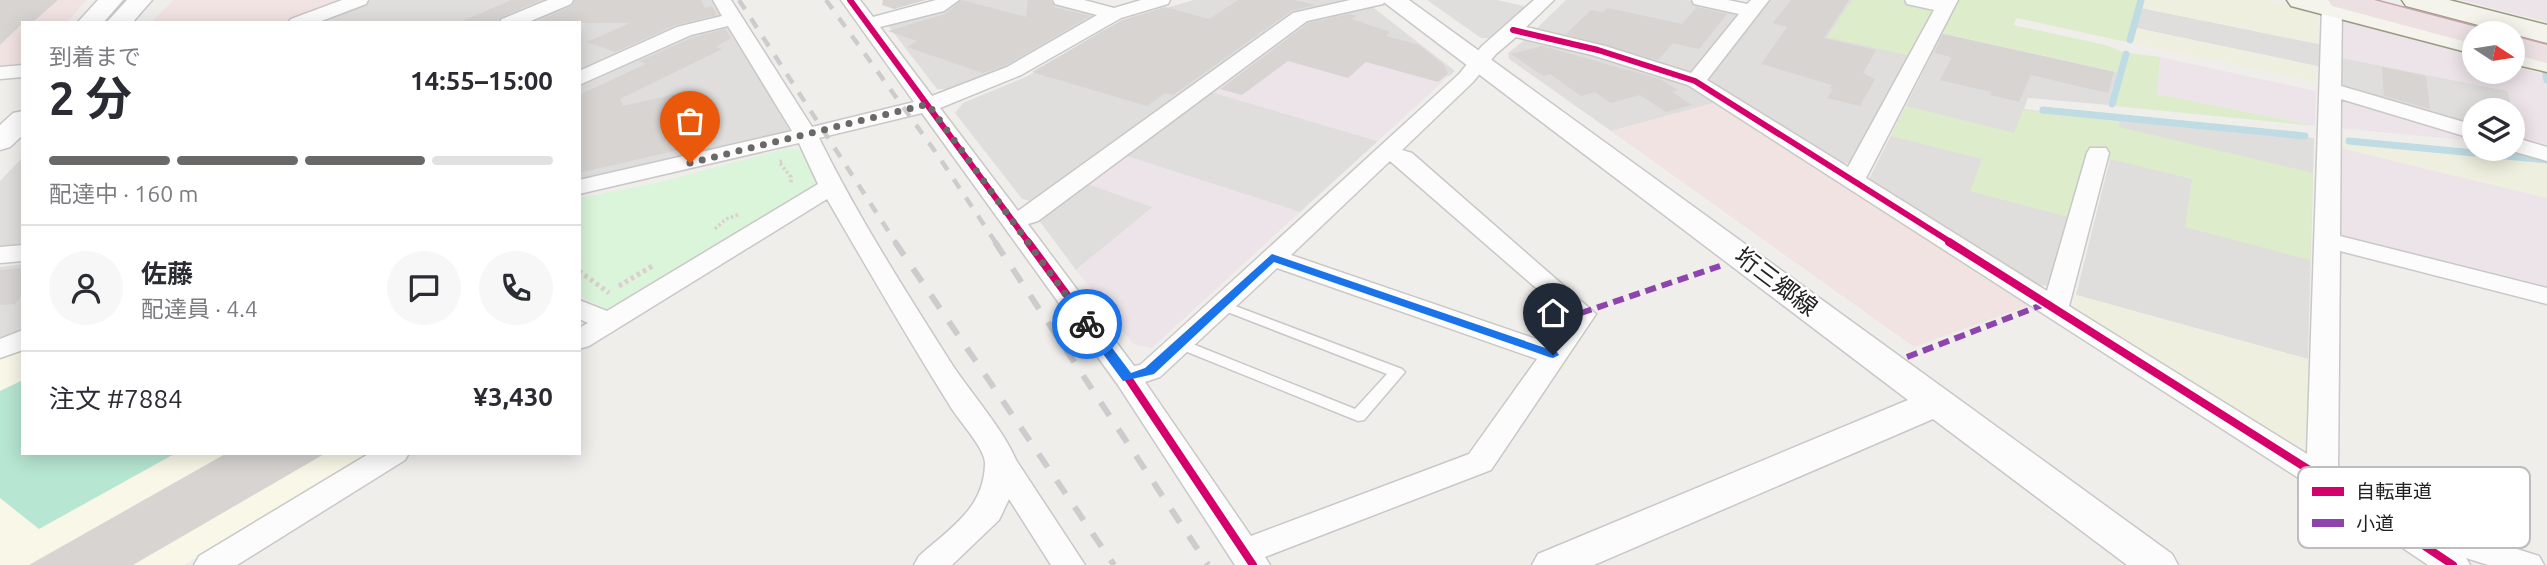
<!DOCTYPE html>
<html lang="ja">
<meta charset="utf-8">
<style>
:root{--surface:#fff;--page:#f7f7f7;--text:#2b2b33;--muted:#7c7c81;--line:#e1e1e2;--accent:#6a6968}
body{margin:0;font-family:Ubuntu,"Noto Sans JP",sans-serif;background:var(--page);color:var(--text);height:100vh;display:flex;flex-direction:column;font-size:26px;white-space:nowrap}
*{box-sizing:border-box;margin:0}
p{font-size:23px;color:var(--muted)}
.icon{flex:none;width:38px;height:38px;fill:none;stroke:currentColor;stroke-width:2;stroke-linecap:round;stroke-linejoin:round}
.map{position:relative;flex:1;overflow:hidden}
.details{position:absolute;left:21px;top:21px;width:560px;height:434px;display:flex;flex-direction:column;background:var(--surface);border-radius:0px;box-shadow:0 4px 18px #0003}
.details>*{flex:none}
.needle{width:46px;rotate:102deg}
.buttons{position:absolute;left:2462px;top:21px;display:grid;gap:14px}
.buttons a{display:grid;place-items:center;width:63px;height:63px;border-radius:50%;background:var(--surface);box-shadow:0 4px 18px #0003;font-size:35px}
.pin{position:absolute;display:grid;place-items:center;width:60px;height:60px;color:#fff;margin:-72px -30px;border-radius:50% 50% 50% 0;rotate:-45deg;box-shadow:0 0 7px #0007}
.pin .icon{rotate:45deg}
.courier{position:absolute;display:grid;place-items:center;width:70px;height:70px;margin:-35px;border:5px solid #1a73e8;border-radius:50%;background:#fff;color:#222;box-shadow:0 2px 9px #0007}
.headline em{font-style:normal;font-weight:700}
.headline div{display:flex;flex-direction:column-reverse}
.headline{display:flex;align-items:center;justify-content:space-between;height:119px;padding:0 28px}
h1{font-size:46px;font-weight:700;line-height:52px}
.bar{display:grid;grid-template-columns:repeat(4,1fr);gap:10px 7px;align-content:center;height:84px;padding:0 28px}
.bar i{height:9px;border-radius:5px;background:var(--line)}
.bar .selected{background:var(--accent)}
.bar p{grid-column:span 4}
.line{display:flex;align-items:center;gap:18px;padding:0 28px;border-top:2px solid var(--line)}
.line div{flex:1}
.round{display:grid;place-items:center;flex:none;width:74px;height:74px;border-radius:37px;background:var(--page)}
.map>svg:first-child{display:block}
.residential{fill:#dfdedc}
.commercial{fill:#f1e3e1}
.industrial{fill:#ede4e9}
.education{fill:#f8f7e8}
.farmland{fill:#efefdf}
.grass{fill:#ddeccb}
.park{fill:#daf5da}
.pitch{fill:#b7e6d2}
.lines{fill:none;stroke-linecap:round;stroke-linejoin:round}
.stream{stroke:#bfdbe3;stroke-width:7}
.building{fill:#d7d4d2}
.service-casing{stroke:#c9c8c7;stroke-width:3}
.minor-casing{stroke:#c9c8c7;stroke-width:3}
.tertiary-casing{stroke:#c9c8c7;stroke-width:3}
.secondary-casing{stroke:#999a82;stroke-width:3}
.motorway-casing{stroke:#c5a2ac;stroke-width:3}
.path-far1{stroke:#dccecd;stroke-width:3.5;stroke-dasharray:2.5 2.5;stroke-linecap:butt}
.path{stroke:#dccecd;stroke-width:5;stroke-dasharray:3.5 3.5;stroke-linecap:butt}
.service{fill:#fdfcfc;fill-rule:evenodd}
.minor{fill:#fdfcfc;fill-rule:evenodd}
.tertiary{fill:#fdfcfc;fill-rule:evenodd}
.secondary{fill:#f4f4ed;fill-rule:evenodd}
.motorway{fill:#ece0e2;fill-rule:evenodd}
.rail-far1{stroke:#ccc;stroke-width:4.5;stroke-dasharray:11 11;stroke-linecap:butt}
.rail{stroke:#ccc;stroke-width:6;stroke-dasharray:16 16;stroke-linecap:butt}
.quiet{stroke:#8e44ad;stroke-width:6;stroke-dasharray:11 6;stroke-linecap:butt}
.cycleway-far1-casing{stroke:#fff;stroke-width:10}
.cycleway-casing{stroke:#fff;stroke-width:12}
.cycleway-far1{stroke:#d6006c;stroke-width:6}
.cycleway{stroke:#d6006c;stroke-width:8}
.route{fill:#1a73e8}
.done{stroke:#6a6968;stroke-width:7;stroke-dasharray:0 12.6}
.labels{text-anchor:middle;stroke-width:5;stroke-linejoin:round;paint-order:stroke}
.street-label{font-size:24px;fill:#222;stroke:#fff}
.key{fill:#fff;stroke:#bdbdbd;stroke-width:2}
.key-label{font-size:19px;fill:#222}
</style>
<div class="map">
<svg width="2547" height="565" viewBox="0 0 2547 565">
<rect width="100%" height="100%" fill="#f0eeeb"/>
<path class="residential" d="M371,0H554L499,23H311Z
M573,0H714L724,18L579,74V23H519Z
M959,0H1045L1097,15L1009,67L953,90L937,89L886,23Z
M1194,0H1357L1293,15L1036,202L1022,199L955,113L963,103L1028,76L1100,32L1130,18Z
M1427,0H1497L1528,7L1493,38H1481Z
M1566,0H1686L1740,12L1692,73L1681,72L1534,31Z
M1769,0H1899L1936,8L1853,164L1837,162L1707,82Z
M1370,5L1455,71L1449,76L1323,42L1299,23Z
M2141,8L2323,45L2322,67L2136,28Z
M728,25L791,133L579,182V84L688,33Z
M1937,32L2117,72L2108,105L2028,98L2024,109L2096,117L2048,286L2030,284L1867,183L1932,54L1927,53Z
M1527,38L1606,58L1693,86L1718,102L1611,131L1509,59L1508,53Z
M2338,57L2508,91L2512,110H2474V127L2338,86Z
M1208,91L1378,141L1300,212L1123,155Z
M2120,119L2314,138L2308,359L2076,295Z
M23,157V246L0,249V181Z
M1085,183L1153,207L1076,270L1038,219Z
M23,264V331L0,342V267Z"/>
<path class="commercial" d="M0,0H87L66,23H23V65L0,69Z
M173,0H349L288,23H151Z
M1718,102L2033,304L1914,347L1611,131Z"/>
<path class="industrial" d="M2460,0H2547V22Z
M2339,19L2474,55V72H2513V66L2547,75V149L2519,141L2508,91L2338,57Z
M1299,23L1335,32L1324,42L1449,76L1378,141L1208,91Z
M2160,57L2316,91L2315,126L2156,94Z
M2338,98H2349L2474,136V141L2338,128Z
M2337,147L2547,198V289L2337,237Z
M1123,155L1300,212L1152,348L1133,344L1076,270L1153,207L1085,183Z"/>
<path class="education" d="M23,346V453H369L184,565H0V356Z"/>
<path class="farmland" d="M2143,0H2269L2318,14L2317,43L2141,8Z
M2136,28L2316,66V82L2132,43Z
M2338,141L2547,162V198L2337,147Z
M2076,295L2308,359L2306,444L2284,441L2072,310Z"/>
<path class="grass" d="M1852,0H1899L1936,8L1911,56L1827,37Z
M1954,0H2138L2126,42L2017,18L2013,25L2106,45L2123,52L2117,72L1937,32Z
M2129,53L2160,57L2157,94L2315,126L2114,106Z
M1906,106L2014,133L2023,110L2120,119L2119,127L2313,173L2310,260L2185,227L2192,179L2110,159V155L2087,149L2068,217L1970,191L1982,159L1891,136Z"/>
<path class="park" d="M789,148L800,150L818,183L813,190L619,308L607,309L579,296V198L652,184Z"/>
<path class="pitch" d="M23,380V453H176L39,529L0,498V391Z"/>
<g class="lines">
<path class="stream" d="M2130,40L2141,0
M2546,75L2547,80
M2112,104L2126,54
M2043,110L2305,136
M2349,141L2547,160"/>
</g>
<path class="building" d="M0,0H58L32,23H23L0,45Z
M511,0H541L501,17L497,23H458Z
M575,0H701L705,8L712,6L717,15L676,25L615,52L587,42L630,23H533L572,6Z
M883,0H926L894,9L882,5Z
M962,0L1026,17L1028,0H1051L1054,7L1090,16L1006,65L983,73L907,47L917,41L888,31L945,14Z
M1238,0H1294L1315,5L1291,11L1173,95L1165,93L1147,106L1032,72L1122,20L1165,7L1209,19Z
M1791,0H1849L1824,38L1876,50L1863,73L1875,79L1860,106L1827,98L1833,89L1830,88L1832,85L1761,64L1787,27L1773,23Z
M1697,7L1727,14L1699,49L1673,43L1658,60L1566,34L1591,10L1603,12L1608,8L1682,24Z
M1349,14L1356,16L1352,19L1390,32L1386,36L1419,45L1444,65L1448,74L1438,82L1366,62L1348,78L1288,61L1242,95L1220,89L1308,23Z
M725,29L731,38L715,47L722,49L620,99L623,106L685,92L709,143L579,173V95L646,64L639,61L692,38Z
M1943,34L2114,72L2108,93L2031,75L2019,102L1990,95L1992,92L1940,80L1952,57L1934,53Z
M1542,46L1660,79L1678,90L1672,92L1692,105L1666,112L1640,95L1611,103L1595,92L1581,96L1550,74L1543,76L1511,54Z
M2382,67L2426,76L2430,109L2384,96Z
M23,268V294L15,304L0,305V270Z
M227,453H326L133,565H29Z"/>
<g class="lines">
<g class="service-casing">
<path id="service" d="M1222,301L1402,369L1405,372L1364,420L1358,421L1175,347L1173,344L1175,341H1185L1355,409L1387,374L1217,308L1215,305Z"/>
</g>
<g class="minor-casing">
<path id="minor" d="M342,0H368L366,4L316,23H288L291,19Z
M548,0H573L571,4L526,23H499L502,19Z
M713,0H731L812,127L914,102L841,0H860L873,17L936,0H959L944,11L880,27L932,96L1007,67L1097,15L1055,4L1053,0H1084L1114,8L1141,0H1170L1168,4L1121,18L1021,75L940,108L1018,211L1293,13L1350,0H1385L1383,4L1307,21L1038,221L1028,224L1134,366L1140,365L1170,338L1459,74L1482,46L1534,0H1554L1526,27L1605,46L1691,73L1739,14L1694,4L1692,0H1728L1747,4L1751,0H1769L1707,80L1848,167L1934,10L1907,4L1905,0H1958L1866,178L2047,291L2087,153L2090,148H2106L2109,153L2069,306L2307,454L2322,8L2325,4H2339L2342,8L2341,86L2474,125V139L2341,99L2340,236L2547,288V304L2340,251L2338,473L2408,519L2415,517L2539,556L2544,565H2488L2466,558L2470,565H2428L2311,486L1688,85L1592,55L1516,37L1496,54L1473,82L1402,150L1412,153L1596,314L1491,470L1265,557L1270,565H1235L1118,385L922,113L819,138C858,217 906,292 953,366C972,394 1004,431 1016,460L1085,565H1051L1009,499L999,520L952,565H914L919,556C949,529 984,509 985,464C986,449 958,420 950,406C907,337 867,268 827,199L589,346L579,349V328L588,323L579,319V300L607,311L818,184L799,143L579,194V180L792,131L728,26L691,35L579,85V71L677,27L722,16ZM1390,161L1567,315L1548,343L1291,255ZM1277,268L1537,359L1469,454L1251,536L1145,382L1160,377Z
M23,65V77L0,79V67Z
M2513,137L2547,147V161L2505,149H2513Z
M23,245V261L0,263V247Z
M23,330V350L0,358V339Z
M370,453H409L405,460L237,565H194L199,556Z"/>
</g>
<g class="tertiary-casing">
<path id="tertiary" d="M98,0H123L103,23H77Z
M127,0H152L132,23H106Z
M1381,0H1409L2172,554L2178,565H2127L1933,419L1594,565H1532L1538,554L1908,400Z
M23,111V135L10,147L0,150V125L13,113Z"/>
</g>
<g class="secondary-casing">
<path id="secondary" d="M2287,0H2334L2474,36V54L2291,6Z
M2402,0H2449L2547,25V43L2406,6Z
M2513,46L2547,54V72L2513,64Z"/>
</g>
<g class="motorway-casing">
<path id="motorway" d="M2328,0H2374L2484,29L2487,33H2474V44L2332,6Z
M2513,36L2547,45V63L2513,54Z"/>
</g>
<path class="path-far1" d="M782,161L779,162L791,177V183
M715,229L726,219L740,214"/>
<path class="path" d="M579,271L609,293
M619,286L654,265"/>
<use href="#service" class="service"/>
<use href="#minor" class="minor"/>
<use href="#tertiary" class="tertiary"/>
<use href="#secondary" class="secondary"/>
<use href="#motorway" class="motorway"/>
<path class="rail-far1" d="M739,0L896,243
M826,0L937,154L996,243"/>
<path class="rail" d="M895,242L1114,565
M995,242L1208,565"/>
<path class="quiet" d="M1581,313L1720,266
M1907,357L2047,303"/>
<g class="cycleway-far1-casing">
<path id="cycleway-far1" d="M850,0L1029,243
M1513,30L1598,50L1695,81L1952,243"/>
</g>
<g class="cycleway-casing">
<path id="cycleway" d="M1028,242L1128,378L1253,565
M1949,242L2322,478L2453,565"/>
</g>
<use href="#cycleway-far1" class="cycleway-far1"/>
<use href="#cycleway" class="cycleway"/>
</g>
<path class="route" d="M1272,254L1557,352L1559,355L1553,358L1549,357L1274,262L1154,374L1123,381L1081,324L1092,321L1131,373L1145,368Z"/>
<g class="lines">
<path class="done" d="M690,163L928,104L1087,324"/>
</g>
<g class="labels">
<g class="street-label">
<text transform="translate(1776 282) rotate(37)" y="8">垳三郷線</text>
</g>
</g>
<rect x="2298" y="467" width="232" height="81" rx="10" class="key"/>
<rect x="2312" y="487" width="32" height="9" fill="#d6006c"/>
<rect x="2312" y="519" width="32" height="8" fill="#8e44ad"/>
<g class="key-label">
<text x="2356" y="498">自転車道</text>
<text x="2356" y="530">小道</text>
</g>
</svg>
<div class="buttons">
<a><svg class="needle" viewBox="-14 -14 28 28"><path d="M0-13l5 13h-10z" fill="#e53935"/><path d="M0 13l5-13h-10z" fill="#7c7c81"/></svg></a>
<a><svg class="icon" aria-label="layers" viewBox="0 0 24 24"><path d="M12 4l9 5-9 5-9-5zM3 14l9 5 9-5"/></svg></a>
</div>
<div class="pin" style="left:690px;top:163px;background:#ea580c"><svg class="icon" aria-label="bag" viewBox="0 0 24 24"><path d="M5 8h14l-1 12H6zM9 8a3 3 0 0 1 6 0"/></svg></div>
<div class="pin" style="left:1553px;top:355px;background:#1f2937"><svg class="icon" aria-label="home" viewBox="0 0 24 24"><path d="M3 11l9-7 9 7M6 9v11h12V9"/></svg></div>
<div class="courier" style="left:1087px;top:324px"><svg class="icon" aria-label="bike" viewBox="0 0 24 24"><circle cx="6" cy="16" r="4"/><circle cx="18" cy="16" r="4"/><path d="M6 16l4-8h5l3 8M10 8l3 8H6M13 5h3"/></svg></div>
<section class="details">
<div class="headline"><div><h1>2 分</h1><p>到着まで</p></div><em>14:55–15:00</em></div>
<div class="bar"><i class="selected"></i><i class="selected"></i><i class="selected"></i><i></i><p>配達中 · 160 m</p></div>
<div class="line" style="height:126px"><a class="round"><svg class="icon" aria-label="person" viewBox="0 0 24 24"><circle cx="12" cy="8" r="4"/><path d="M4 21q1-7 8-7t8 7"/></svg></a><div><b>佐藤</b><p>配達員 · 4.4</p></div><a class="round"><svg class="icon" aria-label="chat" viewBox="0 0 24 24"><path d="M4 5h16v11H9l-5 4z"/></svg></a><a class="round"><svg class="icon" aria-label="phone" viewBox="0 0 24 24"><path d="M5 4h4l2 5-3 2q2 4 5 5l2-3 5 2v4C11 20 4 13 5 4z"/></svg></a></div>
<div class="line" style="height:91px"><div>注文 #7884</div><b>¥3,430</b></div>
</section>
</div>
